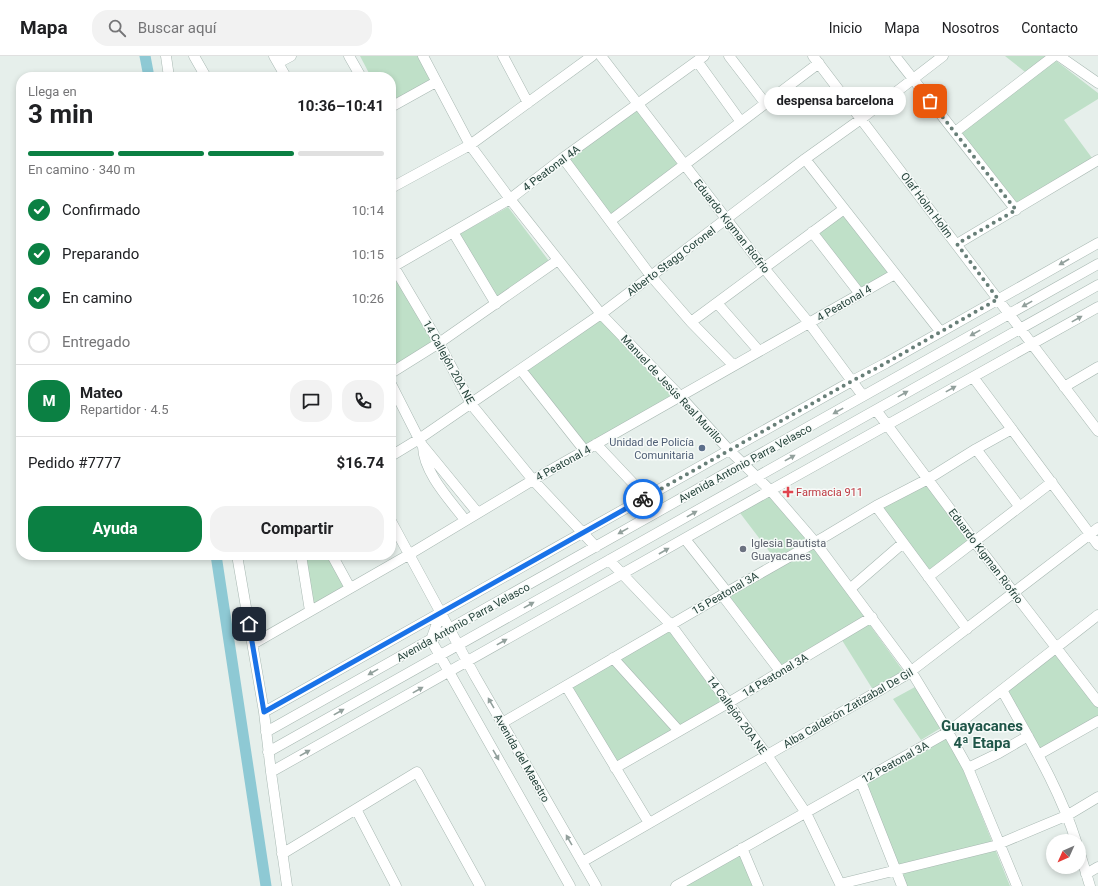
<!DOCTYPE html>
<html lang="es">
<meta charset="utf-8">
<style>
:root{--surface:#fff;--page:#f2f2f2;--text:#202124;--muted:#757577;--line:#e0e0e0;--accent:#0b8043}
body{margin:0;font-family:Roboto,sans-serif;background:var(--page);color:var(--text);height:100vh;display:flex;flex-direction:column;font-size:15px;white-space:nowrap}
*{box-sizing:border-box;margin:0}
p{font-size:13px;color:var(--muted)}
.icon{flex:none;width:22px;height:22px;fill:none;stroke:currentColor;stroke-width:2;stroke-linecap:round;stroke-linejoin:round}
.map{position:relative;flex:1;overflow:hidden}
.side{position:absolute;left:16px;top:16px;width:380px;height:488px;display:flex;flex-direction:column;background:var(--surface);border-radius:16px;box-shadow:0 2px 6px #0003}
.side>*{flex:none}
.needle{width:26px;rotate:225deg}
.tools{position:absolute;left:1046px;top:778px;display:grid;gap:8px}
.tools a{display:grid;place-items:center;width:40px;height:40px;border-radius:50%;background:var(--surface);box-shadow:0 2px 6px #0003;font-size:20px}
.pin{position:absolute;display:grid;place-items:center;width:34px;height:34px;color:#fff;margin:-17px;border-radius:8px;box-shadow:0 2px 6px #0006}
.courier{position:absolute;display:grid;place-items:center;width:40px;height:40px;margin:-20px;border:3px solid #1a73e8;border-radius:50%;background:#fff;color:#222;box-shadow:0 1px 5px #0007}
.bubble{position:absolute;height:28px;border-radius:14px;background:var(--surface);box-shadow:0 2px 6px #0003;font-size:13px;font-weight:700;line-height:28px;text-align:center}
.overview em{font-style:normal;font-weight:700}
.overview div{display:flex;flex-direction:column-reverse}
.overview{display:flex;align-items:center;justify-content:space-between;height:68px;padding:0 12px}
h1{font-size:26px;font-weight:700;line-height:30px}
.bar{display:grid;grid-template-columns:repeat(4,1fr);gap:6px 4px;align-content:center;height:48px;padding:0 12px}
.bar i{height:5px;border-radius:3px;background:var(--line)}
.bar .on{background:var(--accent)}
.bar p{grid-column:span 4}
.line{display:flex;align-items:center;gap:10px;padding:0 12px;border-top:1px solid var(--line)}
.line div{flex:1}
.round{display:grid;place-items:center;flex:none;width:42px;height:42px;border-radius:16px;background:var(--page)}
ol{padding:0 12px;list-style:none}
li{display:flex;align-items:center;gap:12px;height:44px}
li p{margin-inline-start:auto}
li .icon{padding:4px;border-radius:50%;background:var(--accent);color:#fff;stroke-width:4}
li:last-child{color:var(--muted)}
li i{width:22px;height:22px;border:2px solid var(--line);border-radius:50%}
.cta{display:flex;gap:8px;margin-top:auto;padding:8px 12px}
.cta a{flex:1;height:46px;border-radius:16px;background:var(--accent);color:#fff;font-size:16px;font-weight:700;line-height:46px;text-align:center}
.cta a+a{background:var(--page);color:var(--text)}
header{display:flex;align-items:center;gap:24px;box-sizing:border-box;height:56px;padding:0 20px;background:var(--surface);border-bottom:1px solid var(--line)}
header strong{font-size:19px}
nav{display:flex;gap:22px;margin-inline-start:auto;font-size:14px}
.search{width:280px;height:36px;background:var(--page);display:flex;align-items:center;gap:10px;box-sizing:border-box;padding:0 14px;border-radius:16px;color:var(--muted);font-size:15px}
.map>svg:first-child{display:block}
.green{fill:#bfe0c8}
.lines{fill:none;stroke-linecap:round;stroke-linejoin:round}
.canal{stroke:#8ec9d4;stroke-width:11}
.minor-casing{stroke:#a8b8b2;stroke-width:11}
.minor{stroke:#fff;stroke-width:10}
.oneway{fill:#92a09c}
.done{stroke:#687f78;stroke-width:4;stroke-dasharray:0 7.2}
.route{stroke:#1a73e8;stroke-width:5}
.service-dot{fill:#5c6f8a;stroke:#f7fbf9;stroke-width:1.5}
.health-dot{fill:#e0444e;stroke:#f7fbf9;stroke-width:1.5}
.worship-dot{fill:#6b7280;stroke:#f7fbf9;stroke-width:1.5}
.labels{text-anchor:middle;stroke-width:3;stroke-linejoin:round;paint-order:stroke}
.street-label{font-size:11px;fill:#24423a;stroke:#f7fbf9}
.service-label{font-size:11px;fill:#4e5e75;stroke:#f7fbf9;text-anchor:end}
.health-label{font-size:11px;fill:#be3a42;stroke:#f7fbf9;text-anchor:start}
.worship-label{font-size:11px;fill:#5b616d;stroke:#f7fbf9;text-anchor:start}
.district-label{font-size:15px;font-weight:bold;fill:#1f5548;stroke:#f7fbf9}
</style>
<header>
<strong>Mapa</strong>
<div class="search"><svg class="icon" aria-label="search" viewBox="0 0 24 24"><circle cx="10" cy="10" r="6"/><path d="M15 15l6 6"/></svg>Buscar aquí</div>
<nav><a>Inicio</a><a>Mapa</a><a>Nosotros</a><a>Contacto</a></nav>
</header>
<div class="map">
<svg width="1098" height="830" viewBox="0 0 1098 830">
<rect width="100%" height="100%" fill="#e6efeb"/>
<path class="green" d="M360,0H418L431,25L391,48V21H371Z
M1005,0H1054L1029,19Z
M1055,4L1098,37V43L1064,64L1095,106L1018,148L961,77Z
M638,48L685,109L610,165L563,102Z
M508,151L549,205L494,244L454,181Z
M844,153L895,218L860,238L812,176Z
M391,212L439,287L391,317Z
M601,258L680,340L585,395L521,314Z
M928,423L974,485L928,521L876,450Z
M771,435L815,486L867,565L906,619L875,637L840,581L780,615L722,540L778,507L737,453Z
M301,499H332L350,531L310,555Z
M671,569L727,646L615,711L566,630Z
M1056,591L1098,646V665L1038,699L1002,634Z
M915,631L944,670L921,684L893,643Z
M948,676L1010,830H902L861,726Z
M742,792L758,830H686L684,826Z"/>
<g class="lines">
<path class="canal" d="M145,0L149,21
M216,499L266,830"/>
<g class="minor-casing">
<path id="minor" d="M166,0L169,21
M194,0L206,21
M274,0L286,21
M349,0L361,21
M423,0L470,89L510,143L601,258L680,340L729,394L771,435L815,486L911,615L944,669L968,712L1017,830
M503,0L528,47
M601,0L764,212L809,267L863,340
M729,0L765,47
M813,0L1098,375
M895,0L1016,154
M1059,0L1098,27
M697,5L741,66
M278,7L291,0
M391,51L436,26
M955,76L1054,0
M563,102L651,220L691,266L733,309
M805,103L940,275
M391,132L470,89L592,0
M610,165L819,7
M453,176L496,248
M812,176L860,238
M957,188L1098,104
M391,206L439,287L471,348L533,424L596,491
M391,212L510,143L563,102L704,0
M717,247L759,295
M691,266L844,153
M521,314L585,395
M391,317L439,287L558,204
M973,321L1098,489
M391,328L422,389L477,456
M1064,331L1098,311
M876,354L974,485L1098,646
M596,388L646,441
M423,391C424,417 450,444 465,464
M976,393L1019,450
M391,400L419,383L601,258L805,103L861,63L943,0
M876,450L967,573
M391,465L475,620L596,830
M685,483L727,536
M237,499L264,656L271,716L287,830
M301,499L310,555
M332,499L350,532
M609,504L671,569L767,699L806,757L841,830
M928,521L1052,426
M851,532L903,487
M722,539L780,615
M431,584L570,830
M431,584L441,556
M253,588L410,498L533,424L895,218
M613,602L679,675
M566,630L649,767
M1002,634C1029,683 1059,731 1076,785
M264,656L852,325L886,307L1098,187
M502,667L722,539L826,480L876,450L928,423L976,393L1012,373
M266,676L1098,208
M268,696L1098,229
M1038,699L1098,665
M615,712L728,647L872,561
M968,712L999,697L1028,680
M271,716L737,453L1098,251
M861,726L902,830
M356,753L396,830
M742,792L758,830
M1079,794L1090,830
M282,798L417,716L480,830
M582,806L906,619L1098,472
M1086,818L1098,811
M840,828L994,790L1068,759L1098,741
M676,830L948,676L1098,559"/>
</g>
<use href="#minor" class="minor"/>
</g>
<defs><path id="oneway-solid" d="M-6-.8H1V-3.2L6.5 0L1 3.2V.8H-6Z"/></defs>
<g class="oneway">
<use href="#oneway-solid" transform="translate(1064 206) rotate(150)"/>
<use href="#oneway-solid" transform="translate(1027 248) rotate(151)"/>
<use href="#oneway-solid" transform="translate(1077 263) rotate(-29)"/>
<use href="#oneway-solid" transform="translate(975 277) rotate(151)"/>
<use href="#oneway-solid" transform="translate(951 333) rotate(-29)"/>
<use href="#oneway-solid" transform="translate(903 338) rotate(-29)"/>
<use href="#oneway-solid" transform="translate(838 355) rotate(151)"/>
<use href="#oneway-solid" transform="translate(790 402) rotate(-29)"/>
<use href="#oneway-solid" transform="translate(692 458) rotate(-29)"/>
<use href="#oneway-solid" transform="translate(623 475) rotate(151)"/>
<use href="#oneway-solid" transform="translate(664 495) rotate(-30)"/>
<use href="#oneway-solid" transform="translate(529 549) rotate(-29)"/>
<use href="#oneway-solid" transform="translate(502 586) rotate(-29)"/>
<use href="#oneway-solid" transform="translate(373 616) rotate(151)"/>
<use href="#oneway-solid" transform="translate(418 634) rotate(-29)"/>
<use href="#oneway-solid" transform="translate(491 647) rotate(-120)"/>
<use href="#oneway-solid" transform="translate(339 656) rotate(-29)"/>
<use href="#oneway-solid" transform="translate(305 697) rotate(-29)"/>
<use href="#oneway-solid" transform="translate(496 699) rotate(60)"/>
<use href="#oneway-solid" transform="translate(569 784) rotate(-120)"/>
</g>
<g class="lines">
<path class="done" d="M643,443L852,325L886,307L998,243L957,188L1016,154L930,45"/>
<path class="route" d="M249,568L264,656L643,443"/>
</g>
<circle class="service-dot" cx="702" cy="392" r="4"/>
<path class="health-dot" d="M786 430h4v4h4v4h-4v4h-4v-4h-4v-4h4z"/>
<circle class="worship-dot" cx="743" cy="493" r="4"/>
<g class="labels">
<g class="street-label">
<text transform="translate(551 112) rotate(-37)" y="4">4 Peatonal 4A</text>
<text transform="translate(927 149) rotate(53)" y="4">Olaf Holm Holm</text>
<text transform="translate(732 170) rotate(52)" y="4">Eduardo Kigman Riofrio</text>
<text transform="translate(671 205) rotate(-37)" y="4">Alberto Stagg Coronel</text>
<text transform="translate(844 247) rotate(-30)" y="4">4 Peatonal 4</text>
<text transform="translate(449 306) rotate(61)" y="4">14 Callejón 20A NE</text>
<text transform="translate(672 333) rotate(47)" y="4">Manuel de Jesús Real Murillo</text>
<text transform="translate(563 407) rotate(-29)" y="4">4 Peatonal 4</text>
<text transform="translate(745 407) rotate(-29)" y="4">Avenida Antonio Parra Velasco</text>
<text transform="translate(986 500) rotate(53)" y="4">Eduardo Kigman Riofrio</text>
<text transform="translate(725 537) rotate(-30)" y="4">15 Peatonal 3A</text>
<text transform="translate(463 566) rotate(-29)" y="4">Avenida Antonio Parra Velasco</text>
<text transform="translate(775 619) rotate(-31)" y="4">14 Peatonal 3A</text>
<text transform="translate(848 652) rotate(-30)" y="4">Alba Calderón Zatizabal De Gil</text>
<text transform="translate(737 659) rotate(54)" y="4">14 Callejón 20A NE</text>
<text transform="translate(522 702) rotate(60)" y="4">Avenida del Maestro</text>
<text transform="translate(895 706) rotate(-29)" y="4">12 Peatonal 3A</text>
</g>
<g class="service-label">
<text x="694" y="390">Unidad de Policía<tspan x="694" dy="13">Comunitaria</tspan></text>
</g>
<g class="health-label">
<text x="796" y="440">Farmacia 911</text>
</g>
<g class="worship-label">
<text x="751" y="491">Iglesia Bautista<tspan x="751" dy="13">Guayacanes</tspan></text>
</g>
<g class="district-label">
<text x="982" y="675">Guayacanes<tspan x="982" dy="17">4ª Etapa</tspan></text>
</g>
</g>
</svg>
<div class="tools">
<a><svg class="needle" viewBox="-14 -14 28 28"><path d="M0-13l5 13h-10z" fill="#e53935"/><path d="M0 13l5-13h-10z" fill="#757577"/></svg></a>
</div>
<div class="pin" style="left:930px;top:45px;background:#ea580c"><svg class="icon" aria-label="bag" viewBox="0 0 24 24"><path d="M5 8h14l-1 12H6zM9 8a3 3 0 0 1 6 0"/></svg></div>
<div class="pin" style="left:249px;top:568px;background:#1f2937"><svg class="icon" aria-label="home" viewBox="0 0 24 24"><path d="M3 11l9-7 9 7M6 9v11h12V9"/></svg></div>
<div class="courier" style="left:643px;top:443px"><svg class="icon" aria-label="bike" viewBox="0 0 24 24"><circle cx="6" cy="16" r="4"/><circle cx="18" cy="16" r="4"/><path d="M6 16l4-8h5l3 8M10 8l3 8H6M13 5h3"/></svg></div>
<div class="bubble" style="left:764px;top:31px;width:142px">despensa barcelona</div>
<section class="side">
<div class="overview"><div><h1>3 min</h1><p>Llega en</p></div><em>10:36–10:41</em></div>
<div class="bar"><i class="on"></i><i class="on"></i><i class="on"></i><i></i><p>En camino · 340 m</p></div>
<ol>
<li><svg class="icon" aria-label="check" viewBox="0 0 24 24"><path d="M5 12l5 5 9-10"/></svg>Confirmado<p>10:14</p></li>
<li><svg class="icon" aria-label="check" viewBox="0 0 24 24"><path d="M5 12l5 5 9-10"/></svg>Preparando<p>10:15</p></li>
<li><svg class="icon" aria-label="check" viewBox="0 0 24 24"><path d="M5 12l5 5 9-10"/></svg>En camino<p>10:26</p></li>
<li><i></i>Entregado</li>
</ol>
<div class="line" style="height:72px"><b class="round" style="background:var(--accent);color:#fff">M</b><div><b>Mateo</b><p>Repartidor · 4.5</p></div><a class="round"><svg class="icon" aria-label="chat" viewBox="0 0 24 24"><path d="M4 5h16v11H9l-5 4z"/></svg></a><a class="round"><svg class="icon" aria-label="phone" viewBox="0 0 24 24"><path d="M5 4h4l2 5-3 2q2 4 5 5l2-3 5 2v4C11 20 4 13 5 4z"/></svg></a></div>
<div class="line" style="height:52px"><div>Pedido #7777</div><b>$16.74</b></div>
<div class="cta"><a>Ayuda</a><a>Compartir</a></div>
</section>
</div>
